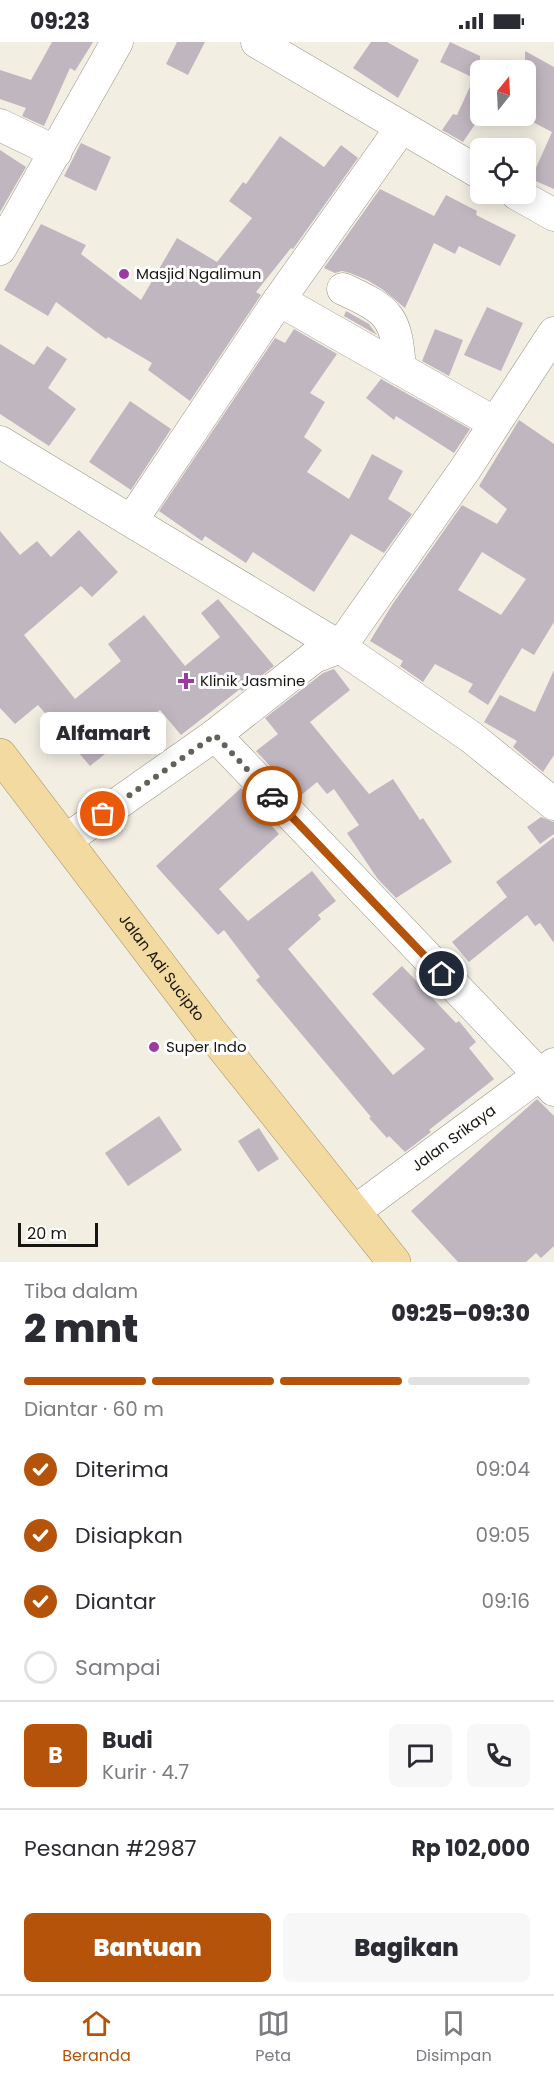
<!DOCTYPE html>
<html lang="id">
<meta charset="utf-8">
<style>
:root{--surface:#fff;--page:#f7f7f7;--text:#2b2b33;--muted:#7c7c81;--line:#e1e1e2;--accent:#b45309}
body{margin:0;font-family:Poppins,sans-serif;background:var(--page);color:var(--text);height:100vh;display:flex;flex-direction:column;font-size:22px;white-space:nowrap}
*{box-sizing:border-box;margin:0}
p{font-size:20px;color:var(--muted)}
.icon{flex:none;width:33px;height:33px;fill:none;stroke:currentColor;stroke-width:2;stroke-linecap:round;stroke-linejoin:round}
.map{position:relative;height:1220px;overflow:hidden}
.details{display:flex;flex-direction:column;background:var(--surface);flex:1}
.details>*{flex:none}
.needle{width:39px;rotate:18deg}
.fabs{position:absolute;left:470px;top:18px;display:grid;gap:12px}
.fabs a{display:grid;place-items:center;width:66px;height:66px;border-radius:9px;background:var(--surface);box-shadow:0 3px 15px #0003;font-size:30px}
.scale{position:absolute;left:18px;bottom:15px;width:80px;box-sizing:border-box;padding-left:6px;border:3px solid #161510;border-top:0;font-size:16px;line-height:21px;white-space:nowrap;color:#161510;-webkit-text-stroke:4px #fff;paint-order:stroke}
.pin{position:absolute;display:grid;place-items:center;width:51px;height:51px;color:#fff;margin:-26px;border:3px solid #fff;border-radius:50%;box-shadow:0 2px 6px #0007}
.courier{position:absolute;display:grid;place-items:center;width:60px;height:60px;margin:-30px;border:4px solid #b45309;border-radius:50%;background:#fff;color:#222;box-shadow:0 2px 8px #0007}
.bubble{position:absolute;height:42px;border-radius:9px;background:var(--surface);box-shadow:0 3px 15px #0003;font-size:20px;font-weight:800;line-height:42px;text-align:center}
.overview em{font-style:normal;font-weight:800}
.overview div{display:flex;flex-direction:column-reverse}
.overview{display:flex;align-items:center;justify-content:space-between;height:102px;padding:0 24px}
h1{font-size:39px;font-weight:800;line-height:45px}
.bar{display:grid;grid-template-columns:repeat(4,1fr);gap:9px 6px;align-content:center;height:72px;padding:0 24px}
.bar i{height:8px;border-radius:4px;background:var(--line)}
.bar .current{background:var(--accent)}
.bar p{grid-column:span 4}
.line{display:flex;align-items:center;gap:15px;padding:0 24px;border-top:2px solid var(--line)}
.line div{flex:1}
.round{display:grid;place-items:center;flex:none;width:63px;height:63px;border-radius:9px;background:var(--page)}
ol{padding:0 24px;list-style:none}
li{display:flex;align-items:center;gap:18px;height:66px}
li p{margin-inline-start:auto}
li .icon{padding:6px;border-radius:50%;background:var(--accent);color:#fff;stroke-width:4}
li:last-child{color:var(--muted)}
li i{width:33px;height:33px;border:3px solid var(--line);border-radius:50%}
.primary-button{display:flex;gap:12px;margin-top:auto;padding:12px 24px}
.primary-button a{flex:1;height:69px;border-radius:9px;background:var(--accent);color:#fff;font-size:24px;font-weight:800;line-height:69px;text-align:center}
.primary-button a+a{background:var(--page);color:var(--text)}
.status{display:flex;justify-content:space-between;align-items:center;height:42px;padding:0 30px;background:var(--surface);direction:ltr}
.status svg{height:16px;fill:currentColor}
.tab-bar{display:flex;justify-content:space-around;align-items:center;height:84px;border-top:2px solid var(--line);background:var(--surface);font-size:16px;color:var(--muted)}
.tab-bar a{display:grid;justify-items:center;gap:3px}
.tab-bar .current{color:var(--accent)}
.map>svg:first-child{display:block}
.building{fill:#c0b6c0;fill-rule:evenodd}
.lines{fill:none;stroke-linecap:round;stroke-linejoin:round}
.minor-casing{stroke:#989488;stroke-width:33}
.trunk-casing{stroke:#a28f5f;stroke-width:34}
.minor{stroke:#fff;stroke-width:32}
.trunk{stroke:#f2daa0;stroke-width:33}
.done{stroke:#63615a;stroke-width:6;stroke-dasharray:0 10.8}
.route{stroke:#b45309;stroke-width:8}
.poi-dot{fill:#9d3aa0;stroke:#fff;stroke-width:2}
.labels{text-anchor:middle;stroke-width:6;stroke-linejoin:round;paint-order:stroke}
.poi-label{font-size:15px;fill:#161510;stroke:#fff;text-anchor:start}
.street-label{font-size:15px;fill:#161510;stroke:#fff}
</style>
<div class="status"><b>09:23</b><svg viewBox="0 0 49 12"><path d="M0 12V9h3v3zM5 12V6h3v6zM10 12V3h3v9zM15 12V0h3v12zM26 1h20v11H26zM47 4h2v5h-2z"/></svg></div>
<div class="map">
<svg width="554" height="1220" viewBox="0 0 554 1220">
<rect width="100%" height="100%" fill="#f3eee2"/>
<path class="building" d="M52,0H93L75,29L70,26L44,84L22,74L26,66L0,57V28L31,38Z
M177,0H205L188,33L166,22Z
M371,0H387L419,18L398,56L353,26Z
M450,0L480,14V75L463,100L442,88L453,72L457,73L474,36L440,20Z
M525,9L554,25V147L531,137L552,90L525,76Z
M280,94L324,125L341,103L358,116L293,207L291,206L256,250L261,253L190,359L148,328L152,321L108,295L106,297L56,260L48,274L4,248L41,182L86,203L81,212L141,258L177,196L217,220L252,176L229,159L243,140L246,142Z
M81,101L111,115L96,149L64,134Z
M0,108L26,125L0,170Z
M380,147L434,174L446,153L477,169L476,173L516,193L500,224L459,204L455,212L434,201L405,266L382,247L367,238L350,231L342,229L335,231L324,226Z
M487,265L523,281L501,329L464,313Z
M346,269L369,282L377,293L344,274Z
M294,287L337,312L310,351L325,360L304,395L322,408L307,430L349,457L372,412L403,429L388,457L412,472L384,511L351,492L314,550L253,510L246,521L205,494L202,499L159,469L275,296L285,301Z
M435,287L463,298L449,334L422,319Z
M0,302L34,323L47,304L67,317L48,346L76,367L49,404L0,372Z
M381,337L470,387L454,411L396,374L394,378L366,356Z
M130,359L171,387L131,448L89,420Z
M519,378L554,402V580L534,613L522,606L488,663L468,650L473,642L435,622L423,640L400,624L403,619L370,599L392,563L462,463L497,482L507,467L479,444ZM482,510L526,537L501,573L458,548Z
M79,488L118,530L92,555L81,544L24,593L75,657L121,619L108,602L144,573L185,624L220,595L201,571L218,557L274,624L242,649L240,647L181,693L160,668L90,724L38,663L15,682L0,666V489L20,513L37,499L51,515Z
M334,627L350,648L310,680L369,752L393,737L420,778L423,776L452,820L396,856L377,836L347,791L359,783L334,747L327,752L317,740L299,755L256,709L278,692L265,676L323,631Z
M554,628V713L543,730L513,705L517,699L484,680L500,653L535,670Z
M241,746L271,777L268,780L279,792L219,847L248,879L312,829L336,859L318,873L321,877L288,907L393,1033L425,1007L372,952L402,924L456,981L459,979L476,1000L469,1006L494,1037L429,1088L431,1090L405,1110L389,1094L387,1096L369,1076L371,1075L256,938L260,935L224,888L218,893L156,824Z
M541,775L554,780V792L540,802L527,785Z
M554,795V901L540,881L535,884L527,873L469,920L452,900L507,855L496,840Z
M537,1057L554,1074V1204L541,1216L536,1211L526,1220H458L411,1169Z
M159,1074L182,1108L128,1144L105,1111Z
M259,1086L279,1117L258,1130L238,1099Z"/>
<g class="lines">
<g class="minor-casing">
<g id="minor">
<path d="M257,0L480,131"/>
<path d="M0,83L56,110"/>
<path d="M517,152L554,173"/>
<path d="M0,207L117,0"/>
<path d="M343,247C391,269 396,275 400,327"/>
<path d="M279,258L495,381"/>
<path d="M0,400L340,605L471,695L554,762"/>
<path d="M132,478L279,258L401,86"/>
<path d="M340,605L466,426L554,291"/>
<path d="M215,693L554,1048"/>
<path d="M66,798L215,693L314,615L340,605"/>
<path id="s1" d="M354,1170L554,1022"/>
</g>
</g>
<g class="trunk-casing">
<g id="trunk">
<path id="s2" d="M0,713L210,989L394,1220"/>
</g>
</g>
<use href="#minor" class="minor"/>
<use href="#trunk" class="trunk"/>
</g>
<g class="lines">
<path class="done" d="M103,772L215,693L272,754"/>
<path class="route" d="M272,754L442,932"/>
</g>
<g class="poi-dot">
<circle cx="124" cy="232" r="6"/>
<path d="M183 630h6v6h6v6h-6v6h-6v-6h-6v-6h6z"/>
<circle cx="154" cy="1005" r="6"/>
</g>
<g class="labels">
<g class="poi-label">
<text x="136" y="237">Masjid Ngalimun</text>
<text x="200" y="644">Klinik Jasmine</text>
<text x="166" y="1010">Super Indo</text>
</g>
<g class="street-label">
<text dy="5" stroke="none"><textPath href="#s2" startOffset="267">Jalan Adi Sucipto</textPath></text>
<text dy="5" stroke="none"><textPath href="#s1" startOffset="124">Jalan Srikaya</textPath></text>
</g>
</g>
</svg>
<div class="fabs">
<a><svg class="needle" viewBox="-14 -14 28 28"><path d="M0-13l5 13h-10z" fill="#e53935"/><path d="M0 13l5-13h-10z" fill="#7c7c81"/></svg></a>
<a><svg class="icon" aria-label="locate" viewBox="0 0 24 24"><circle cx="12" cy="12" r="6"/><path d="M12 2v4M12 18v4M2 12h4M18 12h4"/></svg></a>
</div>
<div class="scale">20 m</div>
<div class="pin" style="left:103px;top:772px;background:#ea580c"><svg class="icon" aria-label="bag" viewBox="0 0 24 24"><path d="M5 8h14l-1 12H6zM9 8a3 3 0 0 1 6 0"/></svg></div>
<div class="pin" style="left:442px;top:932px;background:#1f2937"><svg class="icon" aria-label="home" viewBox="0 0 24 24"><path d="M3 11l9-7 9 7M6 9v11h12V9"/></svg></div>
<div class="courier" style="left:272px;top:754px"><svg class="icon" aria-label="car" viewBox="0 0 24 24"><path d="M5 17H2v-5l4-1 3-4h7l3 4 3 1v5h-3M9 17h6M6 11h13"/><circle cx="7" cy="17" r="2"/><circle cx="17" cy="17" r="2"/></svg></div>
<div class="bubble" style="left:40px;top:670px;width:126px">Alfamart</div>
</div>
<section class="details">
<div class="overview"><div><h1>2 mnt</h1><p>Tiba dalam</p></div><em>09:25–09:30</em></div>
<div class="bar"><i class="current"></i><i class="current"></i><i class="current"></i><i></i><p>Diantar · 60 m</p></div>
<ol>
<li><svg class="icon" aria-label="check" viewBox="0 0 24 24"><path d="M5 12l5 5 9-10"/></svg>Diterima<p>09:04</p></li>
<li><svg class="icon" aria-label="check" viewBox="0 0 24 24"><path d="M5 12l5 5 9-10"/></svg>Disiapkan<p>09:05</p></li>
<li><svg class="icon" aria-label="check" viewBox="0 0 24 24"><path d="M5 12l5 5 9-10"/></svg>Diantar<p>09:16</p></li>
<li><i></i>Sampai</li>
</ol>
<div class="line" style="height:108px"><b class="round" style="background:var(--accent);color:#fff">B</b><div><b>Budi</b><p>Kurir · 4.7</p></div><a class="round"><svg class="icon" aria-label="chat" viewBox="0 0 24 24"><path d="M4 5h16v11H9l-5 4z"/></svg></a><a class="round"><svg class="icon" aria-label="phone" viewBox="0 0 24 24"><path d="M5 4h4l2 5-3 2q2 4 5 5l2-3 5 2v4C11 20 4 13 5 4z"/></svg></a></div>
<div class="line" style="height:78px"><div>Pesanan #2987</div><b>Rp 102,000</b></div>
<div class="primary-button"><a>Bantuan</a><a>Bagikan</a></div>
</section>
<nav class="tab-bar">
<a class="current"><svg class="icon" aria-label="home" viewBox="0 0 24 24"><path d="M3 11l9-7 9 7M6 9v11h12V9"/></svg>Beranda</a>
<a><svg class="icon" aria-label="map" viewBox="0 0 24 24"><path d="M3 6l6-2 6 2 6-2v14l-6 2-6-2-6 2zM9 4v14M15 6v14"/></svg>Peta</a>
<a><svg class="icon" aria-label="saved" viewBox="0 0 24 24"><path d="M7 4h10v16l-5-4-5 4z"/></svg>Disimpan</a>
</nav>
